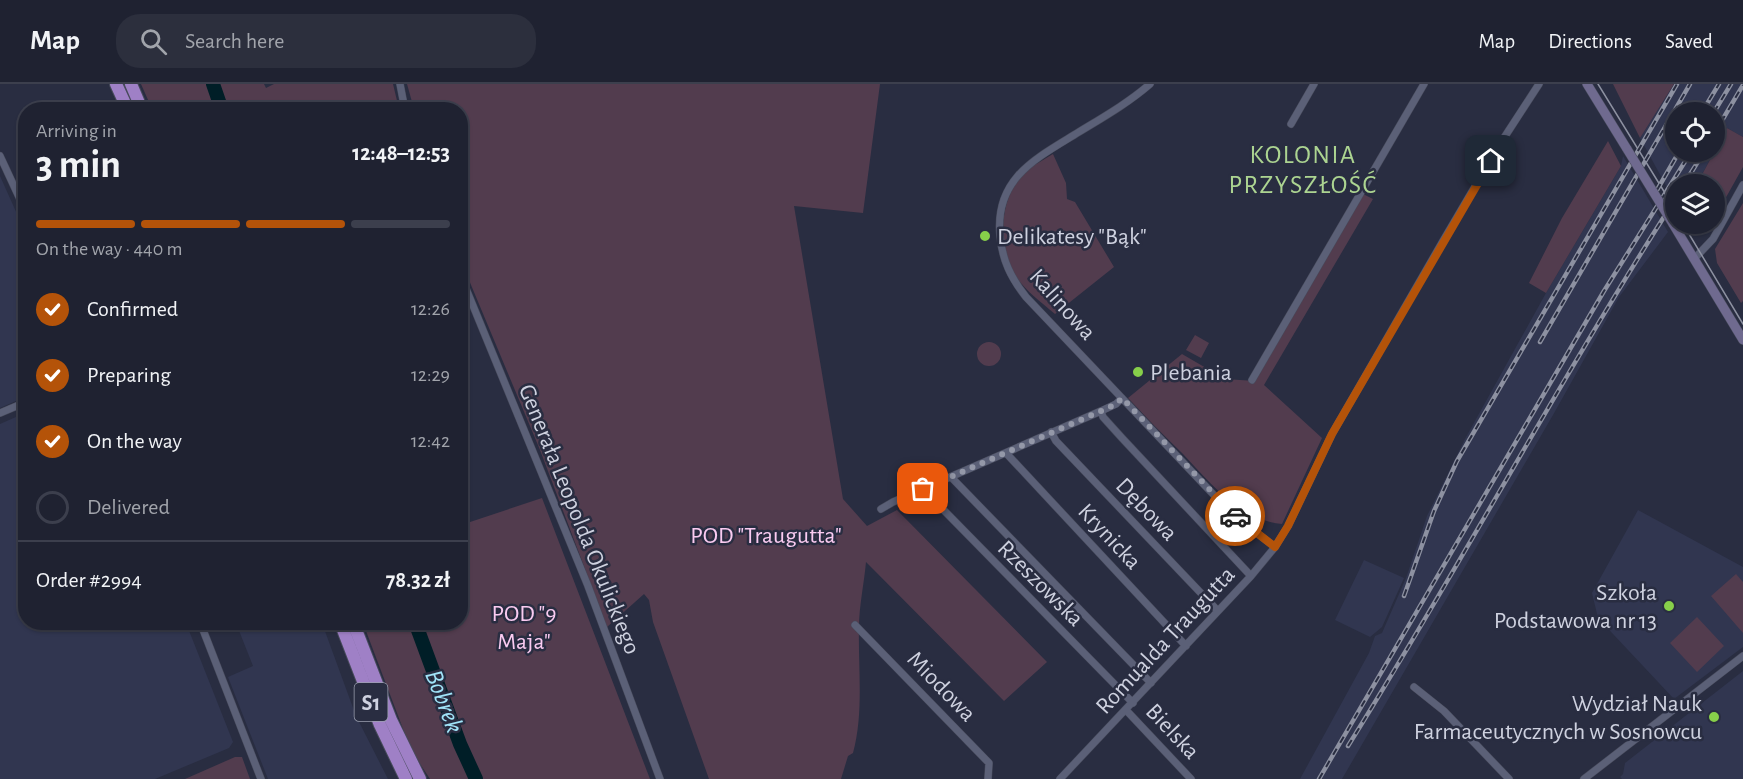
<!DOCTYPE html>
<meta charset="utf-8">
<style>
:root{--surface:#1f2231;--page:#2c2f3d;--text:#f1f3f6;--muted:#a1a4ab;--line:#3c3f4d;--accent:#b45309}
body{margin:0;font-family:"Alegreya Sans",sans-serif;background:var(--page);color:var(--text);height:100vh;display:flex;flex-direction:column;font-size:22px;white-space:nowrap}
*{box-sizing:border-box;margin:0}
p{font-size:20px;color:var(--muted)}
.icon{flex:none;width:33px;height:33px;fill:none;stroke:currentColor;stroke-width:2;stroke-linecap:round;stroke-linejoin:round}
.map{position:relative;flex:1;overflow:hidden}
.details{position:absolute;left:18px;top:18px;width:450px;height:528px;display:flex;flex-direction:column;background:var(--surface);border-radius:24px;box-shadow:0 2px 4px #0004,0 0 0 2px var(--line)}
.details>*{flex:none}
.controls{position:absolute;left:1665px;top:18px;display:grid;gap:12px}
.controls a{display:grid;place-items:center;width:60px;height:60px;border-radius:50%;background:var(--surface);box-shadow:0 2px 4px #0004,0 0 0 2px var(--line);font-size:30px}
.pin{position:absolute;display:grid;place-items:center;width:51px;height:51px;color:#fff;margin:-26px;border-radius:12px;box-shadow:0 3px 9px #0006}
.courier{position:absolute;display:grid;place-items:center;width:60px;height:60px;margin:-30px;border:4px solid #b45309;border-radius:50%;background:#fff;color:#222;box-shadow:0 2px 8px #0007}
.headline em{font-style:normal;font-weight:700}
.headline div{display:flex;flex-direction:column-reverse}
.headline{display:flex;align-items:center;justify-content:space-between;height:102px;padding:0 18px}
h1{font-size:39px;font-weight:700;line-height:45px}
.bar{display:grid;grid-template-columns:repeat(4,1fr);gap:9px 6px;align-content:center;height:72px;padding:0 18px}
.bar i{height:8px;border-radius:4px;background:var(--line)}
.bar .active{background:var(--accent)}
.bar p{grid-column:span 4}
.line{display:flex;align-items:center;gap:15px;padding:0 18px;border-top:2px solid var(--line)}
.line div{flex:1}
ol{padding:0 18px;list-style:none}
li{display:flex;align-items:center;gap:18px;height:66px}
li p{margin-inline-start:auto}
li .icon{padding:6px;border-radius:50%;background:var(--accent);color:#fff;stroke-width:4}
li:last-child{color:var(--muted)}
li i{width:33px;height:33px;border:3px solid var(--line);border-radius:50%}
header{display:flex;align-items:center;gap:36px;box-sizing:border-box;height:84px;padding:0 30px;background:var(--surface);border-bottom:2px solid var(--line)}
header strong{font-size:28px}
nav{display:flex;gap:33px;margin-inline-start:auto;font-size:21px}
.search{width:420px;height:54px;background:var(--page);display:flex;align-items:center;gap:15px;box-sizing:border-box;padding:0 21px;border-radius:24px;color:var(--muted);font-size:22px}
.map>svg:first-child{display:block}
.built{fill:#313650}
.green{fill:#523c4e}
.lines{fill:none;stroke-linecap:round;stroke-linejoin:round}
.river{stroke:#001e27;stroke-width:14}
.street-casing{stroke:#474a5b;stroke-width:8}
.secondary-casing{stroke:#474a5b;stroke-width:10}
.highway-casing{stroke:#474a5b;stroke-width:14}
.street{stroke:#5b6077;stroke-width:7}
.secondary{stroke:#6f6a8f;stroke-width:9}
.highway{stroke:#9f80c6;stroke-width:12}
.tram{stroke:#8d91a1;stroke-width:1.5}
.rail-casing{stroke:#8d91a1;stroke-width:4.5}
.rail{stroke:#292d41;stroke-width:2;stroke-dasharray:7;stroke-linecap:butt}
.secondary-bridge-casing{stroke:#474a5b;stroke-width:10;stroke-linecap:butt}
.secondary-bridge{stroke:#6f6a8f;stroke-width:9}
.done{stroke:#9498a8;stroke-width:6;stroke-dasharray:0 10.8}
.route{stroke:#b45309;stroke-width:8}
.poi-dot{fill:#87cf4a;stroke:#292d41;stroke-width:2}
.labels{text-anchor:middle;stroke-width:5;stroke-linejoin:round;paint-order:stroke}
.shield{fill:#292d41;stroke:#9ca0b0;stroke-width:1.5}
.shield-label{font-size:22px;font-weight:bold;fill:#ced1df}
.poi-label{font-size:24px;fill:#ced1df;stroke:#292d41;text-anchor:start}
.street-label{font-size:24px;fill:#ced1df;stroke:#292d41}
.park-label{font-size:24px;fill:#facbf1;stroke:#292d41}
.neighbourhood-label{font-size:26px;letter-spacing:1.5px;fill:#acd491;stroke:#292d41}
.water-label{font-size:26px;font-style:italic;fill:#a1e4f9;stroke:#292d41}
</style>
<header>
<strong>Map</strong>
<div class="search"><svg class="icon" aria-label="search" viewBox="0 0 24 24"><circle cx="10" cy="10" r="6"/><path d="M15 15l6 6"/></svg>Search here</div>
<nav><a>Map</a><a>Directions</a><a>Saved</a></nav>
</header>
<div class="map">
<svg width="1743" height="695" viewBox="0 0 1743 695">
<rect width="100%" height="100%" fill="#292d41"/>
<path class="built" d="M1674,0H1743V53L1727,44L1714,67V28H1676V68H1714L1697,100H1676L1675,118L1640,54Z
M1623,72L1668,148L1619,213L1553,331L1342,695H1300L1369,569L1375,552L1382,549L1406,494L1427,432L1465,355L1546,209L1621,82Z
M0,92L26,150L25,313L0,324Z
M25,329L26,538L186,539L233,658L229,664L155,695H0V340Z
M1638,426L1743,483V563L1674,615L1598,534L1592,509Z
M1364,476L1404,494L1382,543L1370,553L1335,536Z
M236,539H322L356,632L388,695H268L228,593L253,582Z
M1743,587V695H1622L1620,693L1623,690L1625,679Z"/>
<path class="green" d="M141,0H264L266,4L274,0H393L399,25H152Z
M407,0H880L863,129L794,122L843,415L867,442L897,426L1047,578L1004,617L866,478C864,500 859,522 859,543C858,585 864,629 853,669L848,672L841,695H709L653,538L649,516L644,510L607,543L540,366L461,177L460,26L414,25Z
M1613,0H1674L1640,54Z
M1727,44L1743,53V83L1715,133L1714,100H1697Z
M1608,57L1621,82L1546,209L1529,199L1562,134Z
M1053,70L1066,99L1067,115L1075,118L1114,183L1055,230C1041,218 1025,207 1015,191C996,160 999,108 1029,85C1037,79 1045,75 1053,70Z
M1363,110L1373,115L1264,301L1322,354L1282,440C1240,436 1210,399 1183,370C1164,352 1146,333 1128,314L1182,270L1225,295L1255,297Z
M1743,119V217L1741,219L1717,179L1715,165Z
M1195,251L1209,259L1201,274L1186,266Z
M977 270a12 12 0 1 1 24 0a12 12 0 1 1-24 0Z
M542,414L650,695H430L411,666L363,539L460,538L461,441Z
M1736,490L1743,498V549L1711,512Z
M1697,533L1724,562L1697,588L1670,559Z
M235,673H242L250,695H185Z"/>
<g class="lines">
<path class="river" d="M213,0L222,26
M415,538L460,660L476,695"/>
<g class="street-casing">
<path id="street" d="M400,0L405,26
M1150,0C1127,20 1100,35 1074,51C1033,76 995,96 1000,151C1002,176 1011,194 1026,213L1231,429L1275,463
M1291,40L1314,0
M0,72L26,128
M1694,175L1713,155L1743,101
M460,190L588,502L660,695
M1252,296L1424,0
M1101,327L1103,333L1122,354L1251,492
M0,329L26,318
M1051,348L1056,357L1218,527
M1006,369L1186,562
M951,393L1151,599
M923,405L1133,619
M881,425L893,418L1101,327L1116,320L1122,314
M200,538L261,695
M855,541L989,679L988,695
M1414,603L1444,627L1509,695
M1126,626L1191,695
M1060,695L1251,492L1275,463L1288,442L1332,350L1443,157L1500,60L1539,0
M1584,695L1743,572"/>
</g>
<g class="secondary-casing">
<path id="secondary" d="M1587,0L1627,65
M1673,140L1743,256"/>
</g>
<g class="highway-casing">
<path id="highway" d="M116,0L128,26
M131,0L142,26
M340,538L380,641L406,695
M353,538L391,636L420,695"/>
</g>
<use href="#street" class="street"/>
<use href="#secondary" class="secondary"/>
<use href="#highway" class="highway"/>
<path class="tram" d="M1598,0L1676,127
M1683,140L1743,240"/>
<g class="rail-casing">
<path id="rail" d="M1702,28L1719,0
M1714,28L1731,0
M1714,50L1743,1
M1684,100L1704,68
M1657,106L1679,68
M1540,258L1690,0
M1404,512L1434,427L1457,377L1677,0
M1348,662C1461,481 1561,293 1676,114
M1319,695L1604,207L1691,68"/>
</g>
<use href="#rail" class="rail"/>
<g class="secondary-bridge-casing">
<path id="secondary-bridge" d="M1627,65L1673,140"/>
</g>
<use href="#secondary-bridge" class="secondary-bridge"/>
</g>
<g class="lines">
<path class="done" d="M923,405L1101,327L1116,320L1122,314L1235,432"/>
<path class="route" d="M1235,432L1275,463L1288,442L1332,350L1491,77"/>
</g>
<g class="poi-dot">
<circle cx="985" cy="152" r="6"/>
<circle cx="1138" cy="288" r="6"/>
<circle cx="1669" cy="522" r="6"/>
<circle cx="1714" cy="633" r="6"/>
</g>
<g class="labels">
<rect class="shield" x="354.5" y="599" width="33" height="38" rx="4.5"/>
<g class="shield-label">
<text x="371" y="626">S1</text>
</g>
<g class="poi-label">
<text x="997" y="160">Delikatesy "Bąk"</text>
<text x="1150" y="296">Plebania</text>
<text x="1657" y="516" text-anchor="end">Szkoła<tspan x="1657" dy="28">Podstawowa nr 13</tspan></text>
<text x="1702" y="627" text-anchor="end">Wydział Nauk<tspan x="1702" dy="28">Farmaceutycznych w Sosnowcu</tspan></text>
</g>
<g class="street-label">
<text transform="translate(1063 220) rotate(48)" y="8">Kalinowa</text>
<text transform="translate(1147 425) rotate(46)" y="8">Dębowa</text>
<text transform="translate(580 435) rotate(68)" y="8">Generała Leopolda Okulickiego</text>
<text transform="translate(1110 452) rotate(47)" y="8">Krynicka</text>
<text transform="translate(1041 499) rotate(45)" y="8">Rzeszowska</text>
<text transform="translate(1165 556) rotate(-47)" y="8">Romualda Traugutta</text>
<text transform="translate(942 602) rotate(46)" y="8">Miodowa</text>
<text transform="translate(1173 647) rotate(47)" y="8">Bielska</text>
</g>
<g class="park-label">
<text x="766" y="459">POD "Traugutta"</text>
<text x="524" y="537">POD "9<tspan x="524" dy="28">Maja"</tspan></text>
</g>
<g class="neighbourhood-label">
<text x="1303" y="79">KOLONIA<tspan x="1303" dy="30">PRZYSZŁOŚĆ</tspan></text>
</g>
<g class="water-label">
<text transform="translate(445 617) rotate(69)" y="9">Bobrek</text>
</g>
</g>
</svg>
<div class="controls">
<a><svg class="icon" aria-label="locate" viewBox="0 0 24 24"><circle cx="12" cy="12" r="6"/><path d="M12 2v4M12 18v4M2 12h4M18 12h4"/></svg></a>
<a><svg class="icon" aria-label="layers" viewBox="0 0 24 24"><path d="M12 4l9 5-9 5-9-5zM3 14l9 5 9-5"/></svg></a>
</div>
<div class="pin" style="left:923px;top:405px;background:#ea580c"><svg class="icon" aria-label="bag" viewBox="0 0 24 24"><path d="M5 8h14l-1 12H6zM9 8a3 3 0 0 1 6 0"/></svg></div>
<div class="pin" style="left:1491px;top:77px;background:#1f2937"><svg class="icon" aria-label="home" viewBox="0 0 24 24"><path d="M3 11l9-7 9 7M6 9v11h12V9"/></svg></div>
<div class="courier" style="left:1235px;top:432px"><svg class="icon" aria-label="car" viewBox="0 0 24 24"><path d="M5 17H2v-5l4-1 3-4h7l3 4 3 1v5h-3M9 17h6M6 11h13"/><circle cx="7" cy="17" r="2"/><circle cx="17" cy="17" r="2"/></svg></div>
<section class="details">
<div class="headline"><div><h1>3 min</h1><p>Arriving in</p></div><em>12:48–12:53</em></div>
<div class="bar"><i class="active"></i><i class="active"></i><i class="active"></i><i></i><p>On the way · 440 m</p></div>
<ol>
<li><svg class="icon" aria-label="check" viewBox="0 0 24 24"><path d="M5 12l5 5 9-10"/></svg>Confirmed<p>12:26</p></li>
<li><svg class="icon" aria-label="check" viewBox="0 0 24 24"><path d="M5 12l5 5 9-10"/></svg>Preparing<p>12:29</p></li>
<li><svg class="icon" aria-label="check" viewBox="0 0 24 24"><path d="M5 12l5 5 9-10"/></svg>On the way<p>12:42</p></li>
<li><i></i>Delivered</li>
</ol>
<div class="line" style="height:78px"><div>Order #2994</div><b>78.32 zł</b></div>
</section>
</div>
